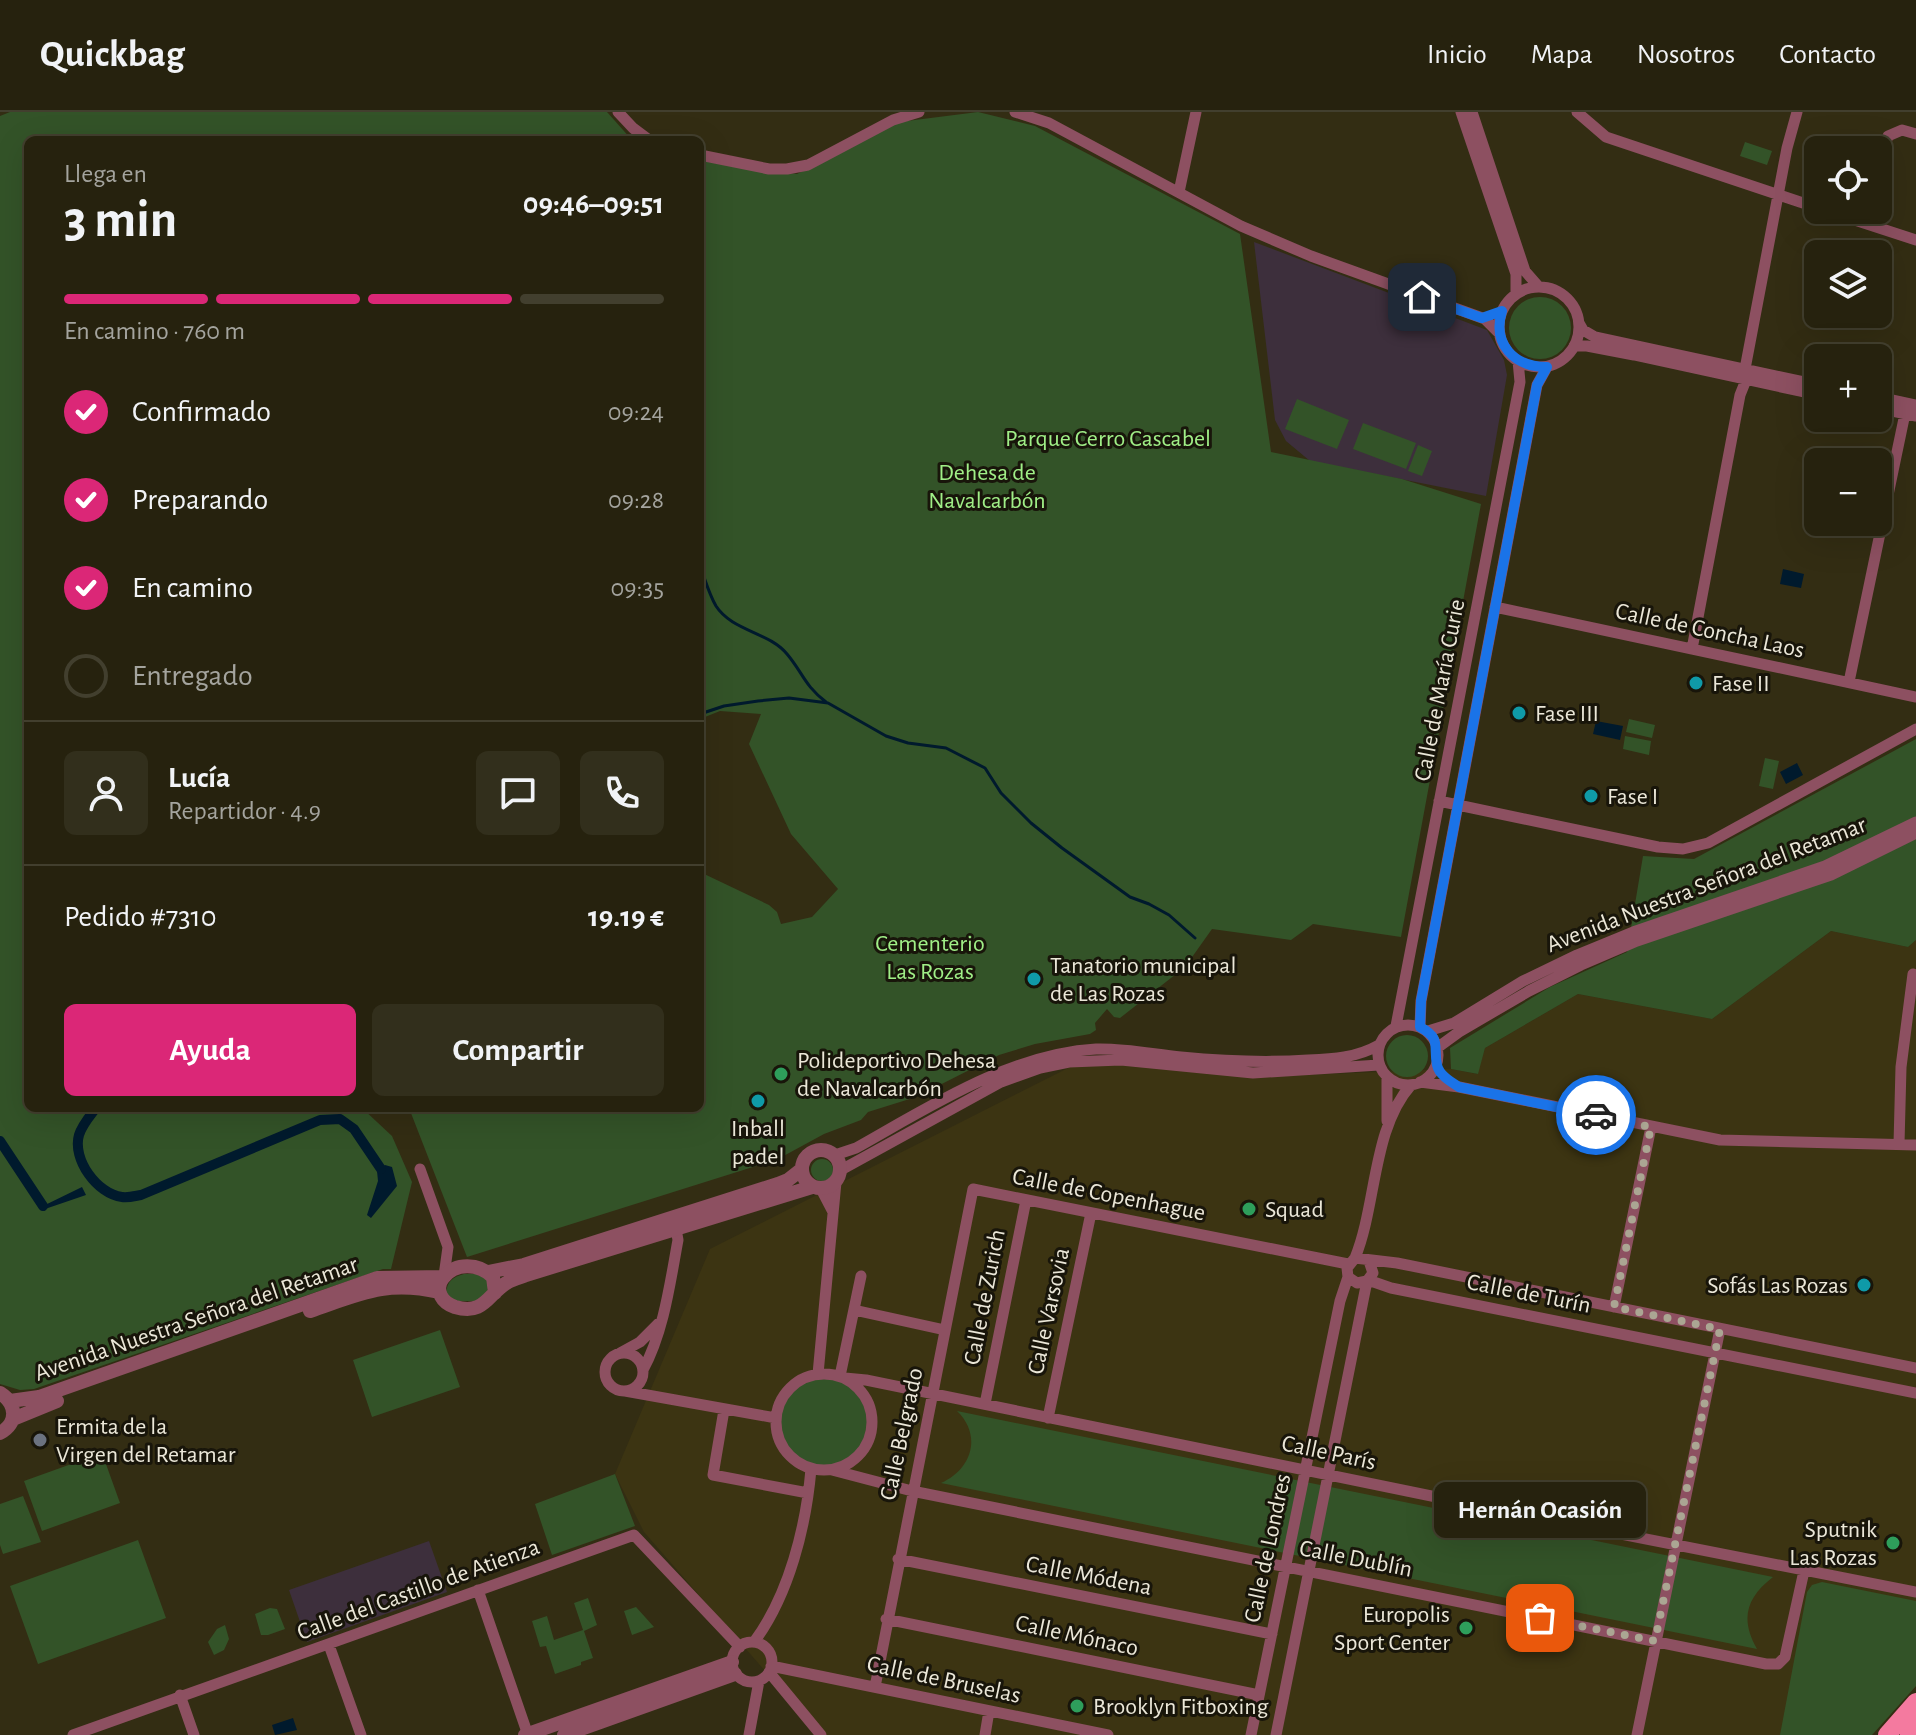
<!DOCTYPE html>
<html lang="es">
<meta charset="utf-8">
<style>
:root{--surface:#26220e;--page:#322f1c;--text:#f1f3f6;--muted:#a4a49e;--line:#423f2e;--accent:#db2777}
body{margin:0;font-family:"Alegreya Sans",sans-serif;background:var(--page);color:var(--text);height:100vh;display:flex;flex-direction:column;font-size:30px;white-space:nowrap}
*{box-sizing:border-box;margin:0}
p{font-size:26px;color:var(--muted)}
.icon{flex:none;width:44px;height:44px;fill:none;stroke:currentColor;stroke-width:2;stroke-linecap:round;stroke-linejoin:round}
.map{position:relative;flex:1;overflow:hidden}
.side{position:absolute;left:24px;top:24px;width:680px;height:976px;display:flex;flex-direction:column;background:var(--surface);border-radius:12px;box-shadow:0 8px 32px #0002,0 0 0 2px var(--line)}
.side>*{flex:none}
.controls{position:absolute;left:1804px;top:24px;display:grid;gap:16px}
.controls a{display:grid;place-items:center;width:88px;height:88px;border-radius:12px;background:var(--surface);box-shadow:0 8px 32px #0002,0 0 0 2px var(--line);font-size:40px}
.pin{position:absolute;display:grid;place-items:center;width:68px;height:68px;color:#fff;margin:-34px;border-radius:16px;box-shadow:0 4px 12px #0006}
.courier{position:absolute;display:grid;place-items:center;width:80px;height:80px;margin:-40px;border:6px solid #1a73e8;border-radius:50%;background:#fff;color:#222;box-shadow:0 2px 10px #0007}
.bubble{position:absolute;height:56px;border-radius:12px;background:var(--surface);box-shadow:0 8px 32px #0002,0 0 0 2px var(--line);font-size:26px;font-weight:700;line-height:56px;text-align:center}
.headline em{font-style:normal;font-weight:700}
.headline div{display:flex;flex-direction:column-reverse}
.headline{display:flex;align-items:center;justify-content:space-between;height:136px;padding:0 40px}
h1{font-size:52px;font-weight:700;line-height:60px}
.bar{display:grid;grid-template-columns:repeat(4,1fr);gap:12px 8px;align-content:center;height:96px;padding:0 40px}
.bar i{height:10px;border-radius:6px;background:var(--line)}
.bar .current{background:var(--accent)}
.bar p{grid-column:span 4}
.line{display:flex;align-items:center;gap:20px;padding:0 40px;border-top:2px solid var(--line)}
.line div{flex:1}
.round{display:grid;place-items:center;flex:none;width:84px;height:84px;border-radius:12px;background:var(--page)}
ol{padding:0 40px;list-style:none}
li{display:flex;align-items:center;gap:24px;height:88px}
li p{margin-inline-start:auto}
li .icon{padding:8px;border-radius:50%;background:var(--accent);color:#fff;stroke-width:4}
li:last-child{color:var(--muted)}
li i{width:44px;height:44px;border:4px solid var(--line);border-radius:50%}
.cta{display:flex;gap:16px;margin-top:auto;padding:16px 40px}
.cta a{flex:1;height:92px;border-radius:12px;background:var(--accent);color:#fff;font-size:32px;font-weight:700;line-height:92px;text-align:center}
.cta a+a{background:var(--page);color:var(--text)}
header{display:flex;align-items:center;gap:48px;box-sizing:border-box;height:112px;padding:0 40px;background:var(--surface);border-bottom:2px solid var(--line)}
header strong{font-size:38px}
nav{display:flex;gap:44px;margin-inline-start:auto;font-size:28px}
.map>svg:first-child{display:block}
.built{fill:#3c3412}
.education{fill:#3d2f3c}
.green{fill:#335328}
.water{fill:#001a2d}
.lines{fill:none;stroke-linecap:round;stroke-linejoin:round}
.stream{stroke:#001a2d;stroke-width:3}
.canal{stroke:#001a2d;stroke-width:10}
.minor{stroke:#8d5061;stroke-width:11}
.tertiary{stroke:#8d5061;stroke-width:14}
.trunk{stroke:#f47a9f;stroke-width:18}
.done{stroke:#aba693;stroke-width:8;stroke-dasharray:0 14.4}
.route{stroke:#1a73e8;stroke-width:10}
.culture-dot{fill:#0f9aa8;stroke:#18150a;stroke-width:3}
.leisure-dot{fill:#2e9e5b;stroke:#18150a;stroke-width:3}
.worship-dot{fill:#6b7280;stroke:#18150a;stroke-width:3}
.labels{text-anchor:middle;stroke-width:6;stroke-linejoin:round;paint-order:stroke}
.park-label{font-size:24px;fill:#a0ef87;stroke:#18150a}
.street-label{font-size:24px;fill:#ebe7d8;stroke:#18150a}
.poi-label{font-size:24px;fill:#ebe7d8;stroke:#18150a;text-anchor:start}
</style>
<header>
<strong>Quickbag</strong>
<nav><a>Inicio</a><a>Mapa</a><a>Nosotros</a><a>Contacto</a></nav>
</header>
<div class="map">
<svg width="1916" height="1623" viewBox="0 0 1916 1623">
<rect width="100%" height="100%" fill="#332d13"/>
<path class="built" d="M1831,819L1908,835L1916,828V1574L1872,1623H821L644,1420L615,1362L710,1137L1080,950L1281,964L1451,957L1477,962L1485,936L1578,882L1712,907Z"/>
<path class="education" d="M1254,130L1487,218L1504,248L1507,263L1486,384L1310,349L1286,329L1275,308Z
M429,1429L447,1480L307,1530L289,1478Z"/>
<path class="green" d="M10,0H607L632,28H28V996H362L392,1024L412,1070L391,1157H383L34,1277L20,1278L0,1272V4Z
M978,0L1035,14L1240,122L1271,340L1402,367L1481,392L1401,825L1313,812L1291,828L1212,817L1185,855L1120,906L1114,905L1107,897L1095,911L1096,918L1090,922L1035,932L999,943L916,985L868,1000L861,1008L824,1022L778,1047L467,1145L409,996H700V760L769,793L777,800L781,812L812,805L838,777L791,722L749,632L761,602L720,599L700,607V49L797,62L899,10Z
M1745,30L1772,39L1767,53L1740,44Z
M1509 216a31 31 0 1 1 62 0a31 31 0 1 1-62 0Z
M1297,287L1349,308L1337,337L1285,317Z
M1363,311L1416,331L1406,357L1353,337Z
M1418,333L1432,339L1422,364L1408,359Z
M1629,607L1655,613L1652,626L1626,620Z
M1625,624L1651,629L1649,643L1623,637Z
M1916,627V828L1908,835L1831,819L1712,907L1578,882L1485,936L1478,962L1451,957L1450,936L1550,875L1627,840L1643,744L1694,747Z
M1765,646L1779,649L1773,677L1759,674Z
M1386 944a21 21 0 1 1 42 0a21 21 0 1 1-42 0Z
M811 1058a11 11 0 1 1 22 0a11 11 0 1 1-22 0Z
M464,1162H479L489,1169L487,1182L478,1189H453L446,1181C447,1169 453,1165 464,1162Z
M440,1218L460,1275L372,1305L353,1248Z
M780 1310a44 44 0 1 1 88 0a44 44 0 1 1-88 0Z
M957,1299L1773,1465C1746,1486 1740,1507 1757,1537L941,1371C971,1358 983,1324 957,1299Z
M102,1341L120,1391L42,1419L24,1369Z
M615,1362L635,1414L552,1443L535,1392Z
M23,1384L41,1430L3,1442L0,1433V1392Z
M138,1428L166,1506L38,1552L10,1474Z
M1822,1470L1916,1489V1574L1872,1623H1780L1807,1480L1812,1473Z
M588,1486L597,1513L584,1519L593,1546L581,1550V1553L555,1562L546,1534L540,1535L532,1509L547,1504L554,1528L583,1518L574,1491Z
M636,1495L654,1515L632,1523L624,1499Z
M270,1496L277,1497L285,1517L268,1523H261L255,1502Z
M225,1513L229,1527L224,1538L214,1543L208,1530L217,1517Z"/>
<path class="water" d="M1783,457L1804,462L1801,476L1780,472Z
M1596,609L1623,614L1620,628L1593,622Z
M1797,651L1803,663L1786,672L1780,660Z
M385,1053L392,1055L397,1074L371,1106L367,1103L378,1069L377,1059Z
M82,1075L86,1083L45,1097L43,1094Z
M293,1606L297,1618L275,1623L272,1613Z"/>
<g class="lines">
<path class="stream" d="M700,454C705,467 709,482 716,494C732,519 769,520 787,542C803,561 804,573 826,590
M700,602L724,594L758,589L789,586L828,591L886,624L908,631L946,636L985,656L1001,681L1031,711L1062,736L1130,785L1149,792L1169,803L1195,826"/>
<path class="canal" d="M96,996C90,1004 82,1013 79,1023C72,1047 97,1082 122,1085C128,1086 135,1084 141,1083L320,1008L340,1007L354,1017L381,1057
M0,1029L43,1094"/>
<path class="minor" d="M618,0L633,16L649,28
M1015,0L1049,11L1241,114L1311,144L1485,207L1500,222
M1461,0L1516,162V182
M1472,0L1525,159L1539,175
M1577,0L1606,25L1818,96
M700,43L769,57H787L808,53L893,8L919,0
M1878,56L1888,24L1902,18L1916,22
M1179,80L1196,0
M1824,98L1916,128
M1861,110L1865,98
M1499 215a40 40 0 1 1 80 0a40 40 0 1 1-80 0Z
M1579,211L1583,218L1595,225L1818,273
M1574,234H1587L1634,243L1818,283
M1745,257L1787,36L1797,0
M1878,285L1916,293
M1878,296L1916,304
M1495,495L1916,585
M1692,537L1740,283L1746,268
M1849,570L1907,292
M1439,689L1658,735L1683,737L1708,731L1916,617
M1378 943a30 30 0 1 1 60 0a30 30 0 1 1-60 0Z
M1396,914L1520,270L1518,249
M1420,915L1421,889L1537,273L1547,255
M1428,919L1454,911L1523,869L1577,843L1633,820L1825,754L1916,710
M1437,936L1459,920L1529,879L1581,853L1637,829L1831,763L1916,721
M1387,965V1009
M1420,970L1459,975L1720,1028L1916,1033
M1899,1032L1901,955L1913,862L1916,863
M835,1043L856,1036C929,995 1010,942 1096,937C1124,936 1152,942 1181,945C1223,949 1265,951 1308,948C1333,947 1356,946 1379,933
M420,1057L448,1135L444,1164
M841,1058L1001,970L1040,956L1069,950L1121,948L1253,961L1379,953
M821,1077L833,1100
M1355,1146C1377,1092 1372,1017 1411,973
M1348,1165L1357,1171L1367,1169L1373,1161L1369,1149
M1368,1168L1391,1176L1916,1281
M1614,1195L1651,1015
M854,1198L945,1218
M605 1260a19 19 0 1 1 38 0a19 19 0 1 1-38 0Z
M620,1241L640,1230L659,1211
M643,1258C664,1219 670,1171 678,1128L676,1117
M776 1310a48 48 0 1 1 96 0a48 48 0 1 1-96 0Z
M818,1262L836,1070
M840,1264L861,1164
M845,1266L866,1268L1524,1403L1916,1480
M625,1279L776,1306
M985,1292L1026,1088
M724,1298L713,1363L808,1381
M1048,1306L1091,1101
M832,1358L912,1379L1766,1552H1778L1785,1545L1804,1459
M898,1447L1272,1522
M478,1478L528,1623
M886,1507L1259,1583
M754,1530C789,1483 806,1415 811,1357
M732 1550a20 20 0 1 1 40 0a20 20 0 1 1-40 0Z
M329,1533L361,1623
M771,1554L1108,1623
M769,1560L821,1623
M875,1575L973,1077L1348,1152
M180,1583L194,1623
M73,1623L634,1423L740,1535
M749,1623L759,1569
M985,1623L989,1599
M1251,1623L1340,1189L1348,1165L1347,1156L1355,1146L1397,1151L1916,1256
M1276,1623L1367,1169
M1637,1623L1720,1217"/>
<path class="tertiary" d="M802 1057a19 19 0 1 1 38 0a19 19 0 1 1-38 0Z
M488,1160L524,1153L778,1072L788,1068L802,1057
M495,1181L493,1165C479,1151 455,1150 443,1166C438,1172 438,1178 441,1184C444,1190 449,1193 455,1195C485,1204 488,1181 508,1170C514,1167 521,1165 526,1163L812,1075
M310,1199C360,1182 386,1168 439,1180
M0,1281C17,1292 18,1311 0,1321
M10,1289L39,1285L377,1166L443,1165
M13,1307L57,1289
M525,1623L732,1550
M564,1623L735,1562"/>
<path class="trunk" d="M1887,1623L1916,1590
M1909,1623L1916,1612"/>
</g>
<g class="lines">
<path class="done" d="M1540,1506L1655,1529L1720,1217L1614,1195L1651,1015L1596,1003"/>
<path class="route" d="M1422,185L1482,206L1502,199C1492,232 1514,255 1547,255L1537,273L1421,889L1420,915C1442,927 1433,934 1437,953C1439,963 1451,970 1459,975L1596,1003"/>
</g>
<g class="culture-dot">
<circle cx="1696" cy="571" r="8"/>
<circle cx="1519" cy="601" r="8"/>
<circle cx="1591" cy="684" r="8"/>
<circle cx="1034" cy="867" r="8"/>
<circle cx="758" cy="989" r="8"/>
<circle cx="1864" cy="1173" r="8"/>
</g>
<g class="leisure-dot">
<circle cx="781" cy="962" r="8"/>
<circle cx="1249" cy="1097" r="8"/>
<circle cx="1893" cy="1431" r="8"/>
<circle cx="1466" cy="1516" r="8"/>
<circle cx="1077" cy="1594" r="8"/>
</g>
<circle class="worship-dot" cx="40" cy="1328" r="8"/>
<g class="labels">
<g class="park-label">
<text x="1108" y="334">Parque Cerro Cascabel</text>
<text x="987" y="368">Dehesa de<tspan x="987" dy="28">Navalcarbón</tspan></text>
<text x="930" y="839">Cementerio<tspan x="930" dy="28">Las Rozas</tspan></text>
</g>
<g class="street-label">
<text transform="translate(1710 518) rotate(12)" y="8">Calle de Concha Laos</text>
<text transform="translate(1439 578) rotate(-79)" y="8">Calle de María Curie</text>
<text transform="translate(1706 772) rotate(-21)" y="8">Avenida Nuestra Señora del Retamar</text>
<text transform="translate(1109 1082) rotate(11)" y="8">Calle de Copenhague</text>
<text transform="translate(1529 1181) rotate(11)" y="8">Calle de Turín</text>
<text transform="translate(984 1185) rotate(-79)" y="8">Calle de Zurich</text>
<text transform="translate(1048 1199) rotate(-78)" y="8">Calle Varsovia</text>
<text transform="translate(196 1206) rotate(-19)" y="8">Avenida Nuestra Señora del Retamar</text>
<text transform="translate(901 1322) rotate(-78)" y="8">Calle Belgrado</text>
<text transform="translate(1329 1340) rotate(12)" y="8">Calle París</text>
<text transform="translate(1267 1436) rotate(-78)" y="8">Calle de Londres</text>
<text transform="translate(1356 1446) rotate(11)" y="8">Calle Dublín</text>
<text transform="translate(1089 1463) rotate(11)" y="8">Calle Módena</text>
<text transform="translate(418 1477) rotate(-20)" y="8">Calle del Castillo de Atienza</text>
<text transform="translate(1077 1523) rotate(12)" y="8">Calle Mónaco</text>
<text transform="translate(944 1567) rotate(12)" y="8">Calle de Bruselas</text>
</g>
<g class="poi-label">
<text x="1712" y="579">Fase II</text>
<text x="1535" y="609">Fase III</text>
<text x="1607" y="692">Fase I</text>
<text x="1050" y="861">Tanatorio municipal<tspan x="1050" dy="28">de Las Rozas</tspan></text>
<text x="797" y="956">Polideportivo Dehesa<tspan x="797" dy="28">de Navalcarbón</tspan></text>
<text x="758" y="1024" text-anchor="middle">Inball<tspan x="758" dy="28">padel</tspan></text>
<text x="1265" y="1105">Squad</text>
<text x="1848" y="1181" text-anchor="end">Sofás Las Rozas</text>
<text x="56" y="1322">Ermita de la<tspan x="56" dy="28">Virgen del Retamar</tspan></text>
<text x="1877" y="1425" text-anchor="end">Sputnik<tspan x="1877" dy="28">Las Rozas</tspan></text>
<text x="1450" y="1510" text-anchor="end">Europolis<tspan x="1450" dy="28">Sport Center</tspan></text>
<text x="1093" y="1602">Brooklyn Fitboxing</text>
</g>
</g>
</svg>
<div class="controls">
<a><svg class="icon" aria-label="locate" viewBox="0 0 24 24"><circle cx="12" cy="12" r="6"/><path d="M12 2v4M12 18v4M2 12h4M18 12h4"/></svg></a>
<a><svg class="icon" aria-label="layers" viewBox="0 0 24 24"><path d="M12 4l9 5-9 5-9-5zM3 14l9 5 9-5"/></svg></a>
<a>+</a>
<a>−</a>
</div>
<div class="pin" style="left:1540px;top:1506px;background:#ea580c"><svg class="icon" aria-label="bag" viewBox="0 0 24 24"><path d="M5 8h14l-1 12H6zM9 8a3 3 0 0 1 6 0"/></svg></div>
<div class="pin" style="left:1422px;top:185px;background:#1f2937"><svg class="icon" aria-label="home" viewBox="0 0 24 24"><path d="M3 11l9-7 9 7M6 9v11h12V9"/></svg></div>
<div class="courier" style="left:1596px;top:1003px"><svg class="icon" aria-label="car" viewBox="0 0 24 24"><path d="M5 17H2v-5l4-1 3-4h7l3 4 3 1v5h-3M9 17h6M6 11h13"/><circle cx="7" cy="17" r="2"/><circle cx="17" cy="17" r="2"/></svg></div>
<div class="bubble" style="left:1434px;top:1370px;width:212px">Hernán Ocasión</div>
<section class="side">
<div class="headline"><div><h1>3 min</h1><p>Llega en</p></div><em>09:46–09:51</em></div>
<div class="bar"><i class="current"></i><i class="current"></i><i class="current"></i><i></i><p>En camino · 760 m</p></div>
<ol>
<li><svg class="icon" aria-label="check" viewBox="0 0 24 24"><path d="M5 12l5 5 9-10"/></svg>Confirmado<p>09:24</p></li>
<li><svg class="icon" aria-label="check" viewBox="0 0 24 24"><path d="M5 12l5 5 9-10"/></svg>Preparando<p>09:28</p></li>
<li><svg class="icon" aria-label="check" viewBox="0 0 24 24"><path d="M5 12l5 5 9-10"/></svg>En camino<p>09:35</p></li>
<li><i></i>Entregado</li>
</ol>
<div class="line" style="height:144px"><a class="round"><svg class="icon" aria-label="person" viewBox="0 0 24 24"><circle cx="12" cy="8" r="4"/><path d="M4 21q1-7 8-7t8 7"/></svg></a><div><b>Lucía</b><p>Repartidor · 4.9</p></div><a class="round"><svg class="icon" aria-label="chat" viewBox="0 0 24 24"><path d="M4 5h16v11H9l-5 4z"/></svg></a><a class="round"><svg class="icon" aria-label="phone" viewBox="0 0 24 24"><path d="M5 4h4l2 5-3 2q2 4 5 5l2-3 5 2v4C11 20 4 13 5 4z"/></svg></a></div>
<div class="line" style="height:104px"><div>Pedido #7310</div><b>19.19 €</b></div>
<div class="cta"><a>Ayuda</a><a>Compartir</a></div>
</section>
</div>
